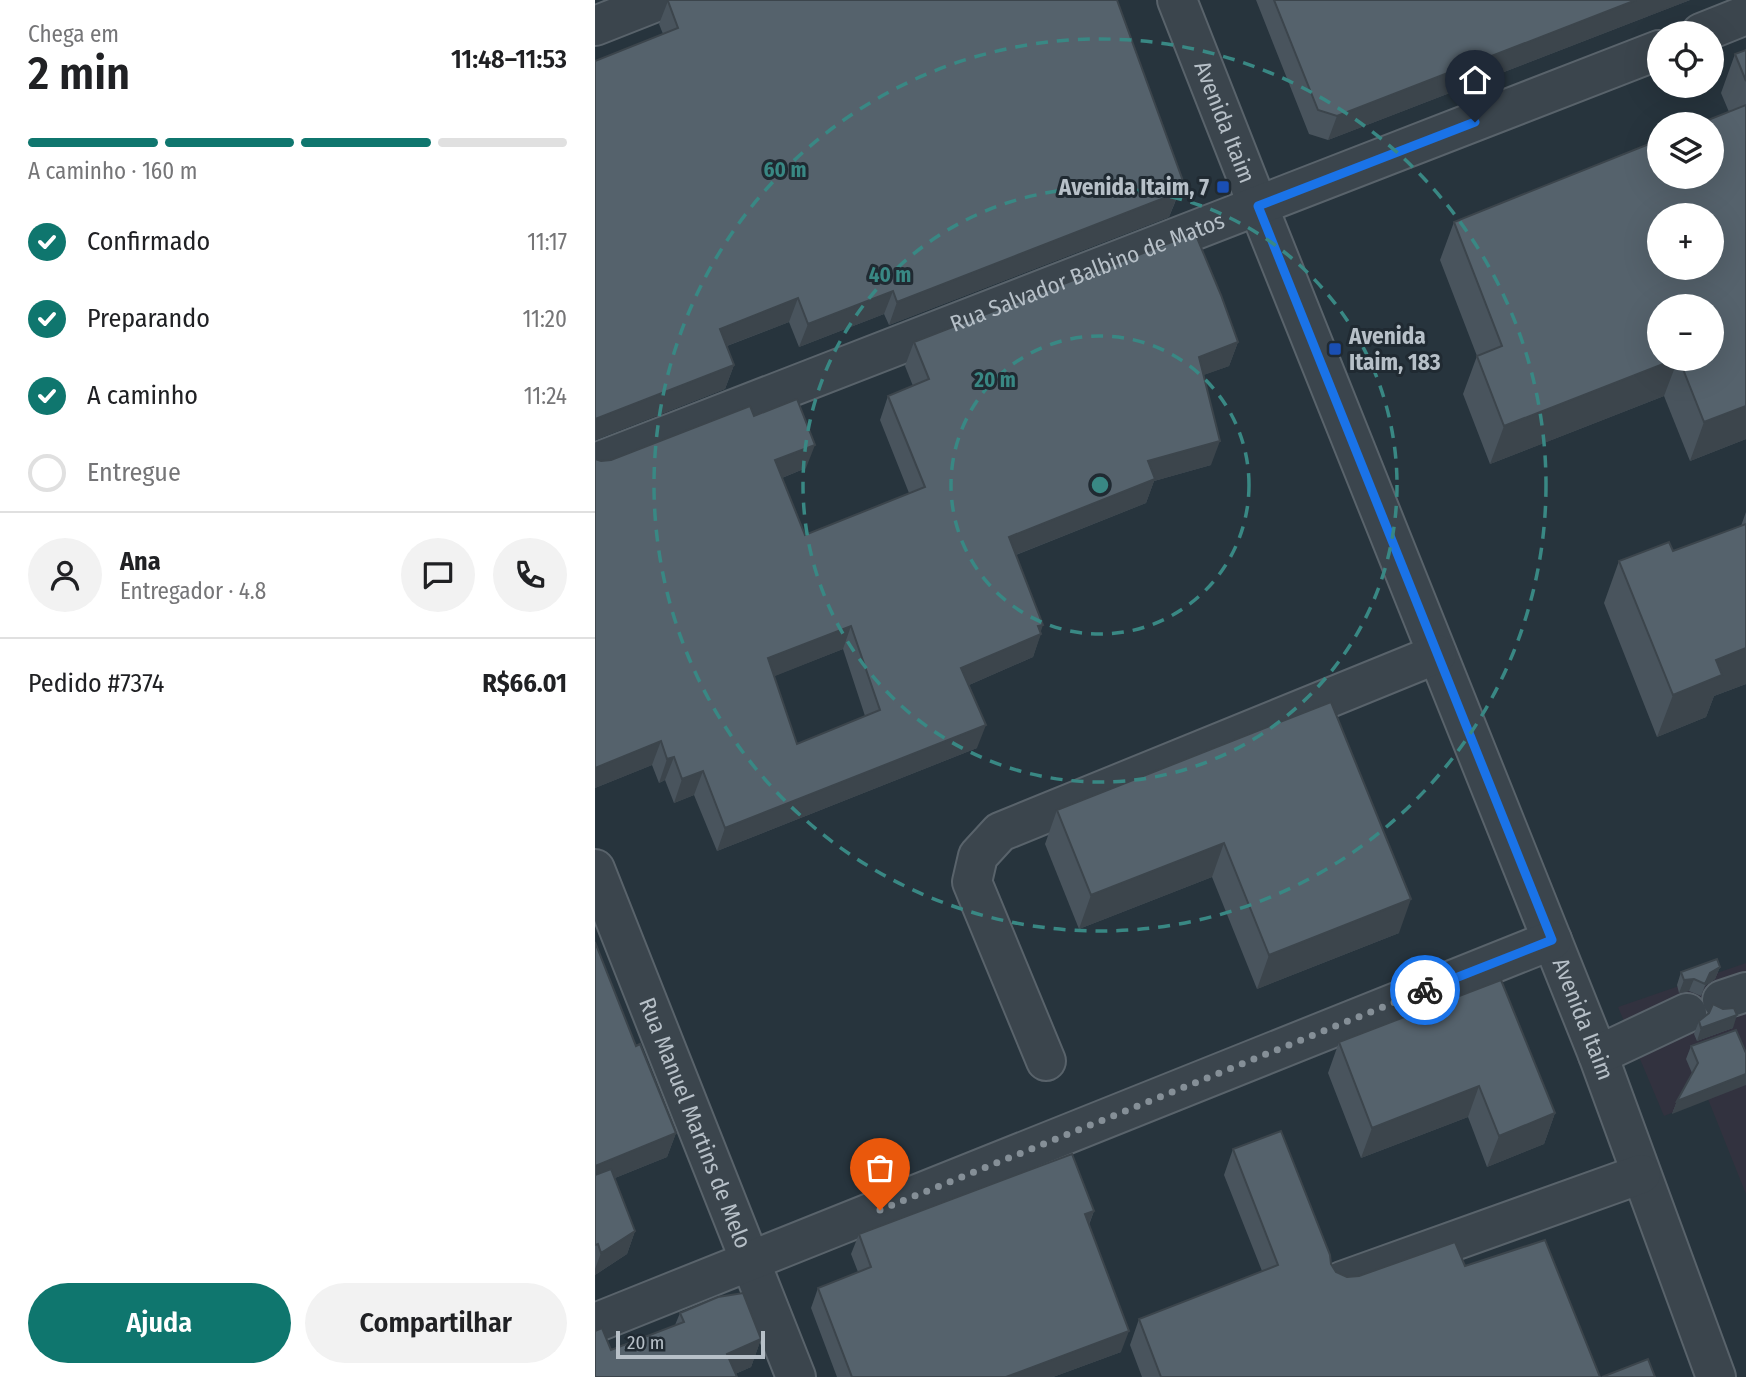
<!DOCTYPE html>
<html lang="pt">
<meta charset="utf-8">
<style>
:root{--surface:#fff;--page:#f2f2f2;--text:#202124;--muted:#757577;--line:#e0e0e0;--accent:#0f766e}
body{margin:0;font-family:"Fira Sans Condensed",sans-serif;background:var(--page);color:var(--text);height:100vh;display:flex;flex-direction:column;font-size:26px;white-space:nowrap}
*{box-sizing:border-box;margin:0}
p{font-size:23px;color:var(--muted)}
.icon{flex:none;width:38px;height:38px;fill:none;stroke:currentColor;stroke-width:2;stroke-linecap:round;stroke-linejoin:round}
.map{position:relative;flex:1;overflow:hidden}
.panel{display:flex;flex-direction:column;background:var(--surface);width:595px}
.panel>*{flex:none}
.controls{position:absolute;left:1052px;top:21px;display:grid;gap:14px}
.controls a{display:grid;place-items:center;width:77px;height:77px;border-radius:50%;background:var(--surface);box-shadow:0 7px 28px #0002;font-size:35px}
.scale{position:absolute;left:21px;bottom:18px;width:149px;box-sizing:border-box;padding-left:7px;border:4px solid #b7c0c8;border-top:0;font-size:19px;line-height:24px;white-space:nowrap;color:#b7c0c8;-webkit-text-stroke:5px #202a32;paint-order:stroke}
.pin{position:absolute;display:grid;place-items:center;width:60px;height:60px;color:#fff;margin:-72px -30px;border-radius:50% 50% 50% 0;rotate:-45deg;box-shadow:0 0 7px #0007}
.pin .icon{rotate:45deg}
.courier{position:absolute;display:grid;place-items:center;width:70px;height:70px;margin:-35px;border:5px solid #1a73e8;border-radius:50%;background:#fff;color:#222;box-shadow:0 2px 9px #0007}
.head em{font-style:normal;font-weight:600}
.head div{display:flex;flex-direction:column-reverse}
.head{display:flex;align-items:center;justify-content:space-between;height:119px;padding:0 28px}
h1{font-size:46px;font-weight:600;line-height:52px}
.bar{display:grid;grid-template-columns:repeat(4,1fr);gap:10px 7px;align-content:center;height:84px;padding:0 28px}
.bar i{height:9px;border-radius:5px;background:var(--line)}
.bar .selected{background:var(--accent)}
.bar p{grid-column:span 4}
.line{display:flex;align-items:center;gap:18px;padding:0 28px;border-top:2px solid var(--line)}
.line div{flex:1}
.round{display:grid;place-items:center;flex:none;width:74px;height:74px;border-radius:37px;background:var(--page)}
ol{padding:0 28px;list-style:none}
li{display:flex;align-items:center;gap:21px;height:77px}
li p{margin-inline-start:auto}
li .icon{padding:7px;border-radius:50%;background:var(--accent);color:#fff;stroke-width:4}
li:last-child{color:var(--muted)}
li i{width:38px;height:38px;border:4px solid var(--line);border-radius:50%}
.button{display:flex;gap:14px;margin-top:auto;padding:14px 28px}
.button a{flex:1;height:80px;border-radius:42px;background:var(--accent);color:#fff;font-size:28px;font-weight:600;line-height:80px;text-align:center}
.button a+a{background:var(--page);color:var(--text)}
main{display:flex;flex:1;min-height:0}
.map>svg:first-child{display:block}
.medical{fill:#32323f}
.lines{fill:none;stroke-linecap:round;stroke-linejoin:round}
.minor-casing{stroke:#59636b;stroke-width:42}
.minor{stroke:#3b454d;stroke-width:38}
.wall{fill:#49545d;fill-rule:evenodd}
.shaded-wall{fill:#3c454c}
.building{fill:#55626c;stroke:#3c454c;stroke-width:2;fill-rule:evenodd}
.done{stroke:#858f97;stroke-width:7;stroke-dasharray:0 12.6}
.route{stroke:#1a73e8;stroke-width:9}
.ring{fill:none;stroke:#398884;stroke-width:3.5;stroke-dasharray:12 9}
.transit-dot{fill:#1a4fb4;stroke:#202a32;stroke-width:2.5}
.labels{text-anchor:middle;stroke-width:6;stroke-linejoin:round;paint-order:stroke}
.street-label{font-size:23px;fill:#b7c0c8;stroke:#202a32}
.poi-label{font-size:23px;font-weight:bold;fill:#b7c0c8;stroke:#202a32;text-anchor:end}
.centre{fill:#398884;stroke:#202a32;stroke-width:3.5}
.ring-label{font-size:21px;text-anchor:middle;font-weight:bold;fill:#398884;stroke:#202a32;stroke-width:6;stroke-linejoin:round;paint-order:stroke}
</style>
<main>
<section class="panel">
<div class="head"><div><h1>2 min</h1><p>Chega em</p></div><em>11:48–11:53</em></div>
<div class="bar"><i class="selected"></i><i class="selected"></i><i class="selected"></i><i></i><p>A caminho · 160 m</p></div>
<ol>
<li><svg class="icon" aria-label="check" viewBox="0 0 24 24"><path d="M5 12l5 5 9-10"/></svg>Confirmado<p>11:17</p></li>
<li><svg class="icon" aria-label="check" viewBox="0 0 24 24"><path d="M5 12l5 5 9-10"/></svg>Preparando<p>11:20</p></li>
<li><svg class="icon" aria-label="check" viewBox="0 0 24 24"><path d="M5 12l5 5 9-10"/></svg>A caminho<p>11:24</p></li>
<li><i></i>Entregue</li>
</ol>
<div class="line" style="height:126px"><a class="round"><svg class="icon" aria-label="person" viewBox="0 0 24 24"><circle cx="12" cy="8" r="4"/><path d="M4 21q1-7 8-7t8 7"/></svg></a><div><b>Ana</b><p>Entregador · 4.8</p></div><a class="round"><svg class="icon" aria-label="chat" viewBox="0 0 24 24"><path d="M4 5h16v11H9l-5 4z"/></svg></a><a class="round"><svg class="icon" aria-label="phone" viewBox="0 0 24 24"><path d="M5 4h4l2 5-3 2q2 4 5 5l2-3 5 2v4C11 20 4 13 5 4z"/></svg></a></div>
<div class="line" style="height:91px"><div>Pedido #7374</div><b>R$66.01</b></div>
<div class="button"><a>Ajuda</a><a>Compartilhar</a></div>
</section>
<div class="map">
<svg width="1151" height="1377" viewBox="0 0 1151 1377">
<rect width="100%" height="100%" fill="#27343d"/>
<path class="medical" d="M1151,963V1194L1113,1099L1069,1116L1023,1007Z"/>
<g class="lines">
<g class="minor-casing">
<g id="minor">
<path id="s1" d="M582,0L663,206L1003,1055L1121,1377"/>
<path d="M0,26L66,0"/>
<path d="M1106,33L1151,15"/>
<path id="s2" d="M0,463L1064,50"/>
<path id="s3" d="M0,869L201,1377"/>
<path d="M1127,1000L1151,992"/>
<path d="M1003,1055L1092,1013"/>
<path d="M451,1061L377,882L383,856L405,832L842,654"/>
<path d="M747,1281L1046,1174"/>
<path d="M0,1323L957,940"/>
</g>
</g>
<use href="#minor" class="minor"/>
</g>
<path class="wall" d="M661,0H1095L733,140L714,134Z
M73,1L588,181L579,205L574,217L294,325L289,314L204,347L194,322L132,346L139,365L130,389L0,440V61L68,34L64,24Z
M1151,50V439L1095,461L1069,396L895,464L868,394L882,356L845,260L859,222L1134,112L1126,93L1140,54ZM1116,306V359H1064Z
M319,342H643L634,366L608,375L616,465L559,481L551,503L421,555L446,632L438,657L374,685L382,748L122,851L99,795L79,803L70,780L64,783L57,765L0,788V459L6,461L16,460L159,416L211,468L187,478L210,535L314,493L285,420L293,396L318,386L310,366ZM248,649L270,716L202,744L179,676Z
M1151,512V684L1119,696L1111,717L1062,737L1009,603L1024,561L1078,551L1146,526Z
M736,702L804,933L662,989L617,877L484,929L450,844L462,810Z
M0,942L41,1046L81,1133L72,1157L20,1178L40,1231L32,1254L0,1275Z
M1125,967L1120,979L1110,986L1106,996L1094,991L1084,993L1082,985L1086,972Z
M906,980L960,1113L949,1144L892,1167L873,1117L766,1158L733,1073L744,1042Z
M1104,1021L1138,1028L1102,1041L1099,1034Z
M1141,1030L1077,1114L1082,1101L1097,1073L1091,1059L1096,1046Z
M638,1149L736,1264L741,1272L752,1277L870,1266L1005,1377H547L535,1345L544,1319L667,1271L629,1175Z
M499,1211L494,1225L526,1352L458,1377H242L216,1308L223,1288L263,1272L256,1254L264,1234Z
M85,1313L166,1339L156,1367L140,1374L16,1350L80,1325Z"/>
<path class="shaded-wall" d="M1041,0H1095L733,140L742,116Z
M588,181L574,217L294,325L302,302Z
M298,291L289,314L204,347L213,324Z
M203,298L194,322L116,352L125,329Z
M643,342L634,366L595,380L604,357Z
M1081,359H1083L1069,396L895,464L909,426Z
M139,365L130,389L0,440V419Z
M1151,406V439L1095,461L1109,422Z
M625,441L616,465L559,481L551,503L405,561L414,537L553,461Z
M220,445L211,468L172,484L180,460Z
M448,625L445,634H446L438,657L358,692L366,668L443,626Z
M256,626L248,649L165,682L173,658Z
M1151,648V684L1119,696L1111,717L1062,737L1078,695L1121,660Z
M391,725L382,748L122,851L130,828Z
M66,741L57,765L0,788V768Z
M79,757L70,780L64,783L72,759Z
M108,771L99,795L79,803L87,779Z
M629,843L617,877L484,929L496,895Z
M816,899L804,933L662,989L674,955Z
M1125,967L1120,979L1110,986L1106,996L1115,973Z
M1099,979L1094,991L1084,993L1089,980Z
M1142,1015L1138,1028L1102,1041L1106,1028Z
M1151,1074V1085L1077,1114L1082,1101Z
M884,1086L873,1117L766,1158L777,1128Z
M960,1113L949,1144L892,1167L904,1136Z
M81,1133L72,1157L0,1186V1166Z
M499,1211L491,1231L490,1214Z
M40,1231L32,1254L0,1275V1269L6,1253Z
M534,1331L526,1352L458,1377H411Z
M166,1339L156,1367L133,1377L132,1354Z"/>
<path class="building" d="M74,0H522L588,181L579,185L582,193L302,302L298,291L213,324L203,298L125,329L139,365L0,419V61L83,28L73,1Z
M679,0H1041L742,116L723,110Z
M1151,50V81L1140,54Z
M1151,105V406L1109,422L1084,359H1116V306H1064V359H1081L909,426L882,356L907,346L859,222L1064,140V177H1116V124H1103ZM1064,215H1116V268H1064Z
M600,233L626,295L643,342L604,357L625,441L553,461L560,479L414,537L448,625L443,626L446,634L366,668L391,725L130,828L108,771L87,779L79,757L72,759L66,741L0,768V459L6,461L16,460L155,406L159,416L202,399L220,445L180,460L210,535L330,487L293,396L334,379L319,342ZM256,626L285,710L202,744L173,658Z
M1151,524V648L1121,660L1127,675L1078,695L1024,561L1074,542L1078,551Z
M736,702L816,899L674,955L629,843L496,895L462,810Z
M0,942L41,1046L45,1044L81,1133L0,1166Z
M1122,959L1125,967L1115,973L1110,984L1099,979L1089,980L1086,972Z
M906,980L960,1113L904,1136L884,1086L777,1128L744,1042Z
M1118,1004L1128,1009L1139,1008L1142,1015L1106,1028L1104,1021L1114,1013Z
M1141,1030L1151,1053V1074L1082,1101L1103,1063L1096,1046Z
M686,1131L735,1255L736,1264L741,1272L752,1277L764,1276L860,1242L870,1266L950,1240L1005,1377H566L544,1319L683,1265L638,1149Z
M477,1154L499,1211L490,1214L534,1331L411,1377H257L223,1288L276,1267L264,1234Z
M16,1169L40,1231L6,1253L3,1244L0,1245V1175Z
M148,1293L166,1339L132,1354L142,1377H0V1331L7,1328L16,1350L89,1322L85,1313L123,1297Z
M1053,1359L1060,1377H1007Z"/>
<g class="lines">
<path class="done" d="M285,1210L830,990"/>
<path class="route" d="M830,990L957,940L663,206L880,122"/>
</g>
<g class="ring">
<circle cx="505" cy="485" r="149"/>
<circle cx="505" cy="485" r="297"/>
<circle cx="505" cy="485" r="446"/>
</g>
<g class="transit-dot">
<rect x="621" y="180" width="14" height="14" rx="3.5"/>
<rect x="733" y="342" width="14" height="14" rx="3.5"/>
</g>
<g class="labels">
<g class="street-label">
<text dy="8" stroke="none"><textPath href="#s1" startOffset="131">Avenida Itaim</textPath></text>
<text dy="8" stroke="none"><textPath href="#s2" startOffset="528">Rua Salvador Balbino de Matos</textPath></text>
<text dy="8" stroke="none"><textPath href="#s1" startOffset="1097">Avenida Itaim</textPath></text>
<text dy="8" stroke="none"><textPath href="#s3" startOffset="273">Rua Manuel Martins de Melo</textPath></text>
</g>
<g class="poi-label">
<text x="614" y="195">Avenida Itaim, 7</text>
<text x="754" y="344" text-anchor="start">Avenida<tspan x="754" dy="26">Itaim, 183</tspan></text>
</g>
</g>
<circle cx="505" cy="485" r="10" class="centre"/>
<g class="ring-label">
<text x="190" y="177">60 m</text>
<text x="295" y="282">40 m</text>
<text x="400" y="387">20 m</text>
</g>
</svg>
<div class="controls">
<a><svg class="icon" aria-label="locate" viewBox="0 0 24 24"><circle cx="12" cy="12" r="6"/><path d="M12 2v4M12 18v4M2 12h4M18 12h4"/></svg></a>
<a><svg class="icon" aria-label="layers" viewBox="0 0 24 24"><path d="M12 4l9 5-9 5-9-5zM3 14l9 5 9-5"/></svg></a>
<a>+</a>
<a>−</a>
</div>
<div class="scale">20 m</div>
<div class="pin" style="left:285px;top:1210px;background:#ea580c"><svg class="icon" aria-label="bag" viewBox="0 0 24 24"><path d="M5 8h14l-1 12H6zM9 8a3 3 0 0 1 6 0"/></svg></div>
<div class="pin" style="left:880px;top:122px;background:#1f2937"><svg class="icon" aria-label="home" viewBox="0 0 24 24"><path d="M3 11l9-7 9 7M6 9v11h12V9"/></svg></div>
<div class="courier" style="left:830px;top:990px"><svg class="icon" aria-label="bike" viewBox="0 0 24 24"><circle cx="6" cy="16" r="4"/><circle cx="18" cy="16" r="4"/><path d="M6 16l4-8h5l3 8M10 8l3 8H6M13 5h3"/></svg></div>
</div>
</main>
